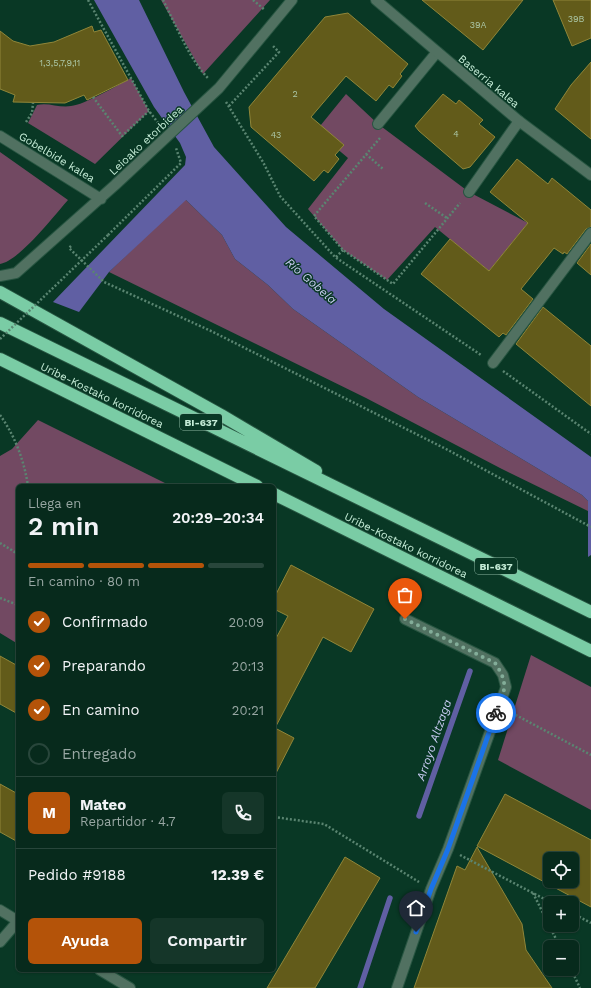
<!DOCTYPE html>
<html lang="es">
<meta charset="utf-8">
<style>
:root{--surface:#072a1c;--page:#153629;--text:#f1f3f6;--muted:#98a7a3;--line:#28463b;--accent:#b45309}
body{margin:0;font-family:"Work Sans",sans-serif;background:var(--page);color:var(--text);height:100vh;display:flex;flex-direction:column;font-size:15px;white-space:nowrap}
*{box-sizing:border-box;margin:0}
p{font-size:13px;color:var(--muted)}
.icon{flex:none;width:22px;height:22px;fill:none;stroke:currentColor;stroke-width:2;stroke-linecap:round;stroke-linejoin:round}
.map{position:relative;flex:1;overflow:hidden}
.sheet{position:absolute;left:16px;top:484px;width:260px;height:488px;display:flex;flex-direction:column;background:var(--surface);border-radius:6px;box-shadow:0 1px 3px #0004,0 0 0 1px var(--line)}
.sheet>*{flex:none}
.buttons{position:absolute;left:543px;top:852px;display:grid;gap:8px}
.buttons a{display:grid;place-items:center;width:36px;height:36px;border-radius:6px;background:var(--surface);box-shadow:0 1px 3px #0004,0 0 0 1px var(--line);font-size:20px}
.pin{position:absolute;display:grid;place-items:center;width:34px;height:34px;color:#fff;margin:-41px -17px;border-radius:50% 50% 50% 0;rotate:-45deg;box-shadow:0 0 4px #0007}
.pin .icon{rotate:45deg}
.courier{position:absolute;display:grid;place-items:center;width:40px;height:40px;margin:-20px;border:3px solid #1a73e8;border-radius:50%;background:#fff;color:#222;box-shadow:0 1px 5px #0007}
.headline em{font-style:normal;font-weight:600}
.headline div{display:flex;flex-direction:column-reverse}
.headline{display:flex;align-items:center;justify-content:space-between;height:68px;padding:0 12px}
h1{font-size:26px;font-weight:600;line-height:30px}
.bar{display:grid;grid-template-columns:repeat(4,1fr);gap:6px 4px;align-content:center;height:48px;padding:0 12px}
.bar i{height:5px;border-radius:3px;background:var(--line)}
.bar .on{background:var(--accent)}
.bar p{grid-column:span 4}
.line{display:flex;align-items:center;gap:10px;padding:0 12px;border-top:1px solid var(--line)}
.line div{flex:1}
.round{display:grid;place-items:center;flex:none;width:42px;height:42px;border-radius:6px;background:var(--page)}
ol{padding:0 12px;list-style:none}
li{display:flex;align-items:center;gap:12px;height:44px}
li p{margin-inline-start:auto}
li .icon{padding:4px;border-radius:50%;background:var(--accent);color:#fff;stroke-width:4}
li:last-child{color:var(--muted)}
li i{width:22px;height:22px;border:2px solid var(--line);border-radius:50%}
.button{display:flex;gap:8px;margin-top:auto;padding:8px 12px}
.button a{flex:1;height:46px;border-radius:6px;background:var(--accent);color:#fff;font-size:16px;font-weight:600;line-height:46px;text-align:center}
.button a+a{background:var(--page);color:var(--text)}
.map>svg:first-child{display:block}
.green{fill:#724962}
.water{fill:#605fa3}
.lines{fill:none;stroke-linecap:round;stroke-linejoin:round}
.stream{stroke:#605fa3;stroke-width:5.5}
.building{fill:#625b1a;stroke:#908639;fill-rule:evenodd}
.lane-casing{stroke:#275541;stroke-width:12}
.street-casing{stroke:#275541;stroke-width:12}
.highway-casing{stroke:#275541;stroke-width:14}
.path{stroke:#5a8571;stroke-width:2.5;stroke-dasharray:2 2;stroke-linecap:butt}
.lane{stroke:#517161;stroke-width:10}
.street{stroke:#517161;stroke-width:10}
.highway{stroke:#7acca5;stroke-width:12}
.path-bridge{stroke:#5a8571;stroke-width:2.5;stroke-dasharray:2 2;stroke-linecap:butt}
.done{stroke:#83ad99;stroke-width:4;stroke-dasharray:0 7.2}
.route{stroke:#1a73e8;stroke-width:5}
.labels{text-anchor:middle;stroke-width:3;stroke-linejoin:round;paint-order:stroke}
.number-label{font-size:9px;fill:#acc8a8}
.shield{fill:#093825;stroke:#8db6a2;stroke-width:1}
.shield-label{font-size:10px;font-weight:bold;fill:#c5ecd7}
.street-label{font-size:11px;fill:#c5ecd7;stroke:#093825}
.water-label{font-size:12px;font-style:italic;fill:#c8cbf2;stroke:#093825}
</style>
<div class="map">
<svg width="591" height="988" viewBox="0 0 591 988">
<rect width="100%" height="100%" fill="#093825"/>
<path class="green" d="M161,0H270L203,74Z
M131,78L149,111L95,164L28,123L37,105C48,102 59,108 71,106C84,105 118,85 131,78Z
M346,94L378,124L469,192L528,223L489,271L435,227L387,280L343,250L308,209L348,158L316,131Z
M0,152L68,200C54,216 19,261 0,264Z
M185,199L222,235L235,259L268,285L293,309L418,397L582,495L588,501L590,512L500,468L366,398L109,272Z
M38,420L171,486H18V644L0,633V456L12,449Z
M531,655L591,687V810L498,760Z"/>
<path class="water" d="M94,0H139L184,92L214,147L286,227L384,309L591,457V555L588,557V501L582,495L418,397L293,309L268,285L235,259L222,235L186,200L109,272L79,312L53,302L185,165L186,157L180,143L154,107Z"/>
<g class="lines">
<path class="stream" d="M419,816L470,671
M360,988L390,898"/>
</g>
<path class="building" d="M422,0H523L483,50Z
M553,0H591V38L572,46Z
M348,13L408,64L400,74L402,76L393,88L389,85L376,101L346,76L311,117L344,145L335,155L339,159L328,173L324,170L314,181L251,127L249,107L325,17Z
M92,26L94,32L101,30L128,80L87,100L84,95L65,103L13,102L15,95L0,89V31L13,41L30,46L54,42Z
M591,62V139L555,109L571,85Z
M443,94L456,104L459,100L483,120L479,124L495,137L470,167L463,169L419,131L415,126Z
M517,159L548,184L552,178L591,210V227L586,229L567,254L564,252L563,254L554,248L521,289L533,299L506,335L503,333L499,337L421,274L450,239L489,271L528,223L490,192Z
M591,244V275L577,263Z
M543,307L591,346V406L516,344Z
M291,565L374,609L351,652L323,637L275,728L294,738L274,777V642L288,616L274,609V598Z
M0,656L18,666V714L0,704Z
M0,784L18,794V842L0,832Z
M505,794L591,840V907L477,846ZM550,859H572V881H550Z
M477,847L522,924L526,950L552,988H414L457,866L465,870Z
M345,857L380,878L315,988H267Z"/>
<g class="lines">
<g class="lane-casing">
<path id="lane" d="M378,124L437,52
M469,192L519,121"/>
</g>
<g class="street-casing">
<path id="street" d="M376,0L519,121L591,175
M0,136L101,199
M0,276L16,273L115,185L219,88L292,0
M493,363L591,233
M0,910L18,921L0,942
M100,970L130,988
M397,988L431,889L448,849L506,687L503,675L495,663L405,619"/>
</g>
<g class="highway-casing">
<path id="highway" d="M0,292L221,415L316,471
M0,323L591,612
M0,359L257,486
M274,494L591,651"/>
</g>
<path class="path" d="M88,0L149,111L159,124
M163,0C175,23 190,61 209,79
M253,0L265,10
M93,97L122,136L149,111
M226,102L263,162L280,196L335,257L481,355
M229,106L279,52L272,45
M26,122L32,113L33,103
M380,138L314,216L343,250L393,284L460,203
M366,154L383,169
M425,203L447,218
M108,235L181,163L176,148
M71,246L69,248L104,282L211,331L446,449L591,527
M336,257L343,250
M503,371L591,434
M0,415C15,436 24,460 28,486
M0,543L18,554
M0,598L18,605
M512,713L591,755
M274,817L324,824L419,882
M460,855L552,903
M533,893L560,947
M572,913L591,923
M571,969L580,988"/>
<use href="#lane" class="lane"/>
<use href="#street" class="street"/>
<use href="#highway" class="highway"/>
<path class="path-bridge" d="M0,339L108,235"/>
</g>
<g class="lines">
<path class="done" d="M405,619L495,663C510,685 504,691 496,713"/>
<path class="route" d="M416,932L431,889L448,849L496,713"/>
</g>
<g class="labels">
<g class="number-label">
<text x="576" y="22">39B</text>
<text x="478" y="28">39A</text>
<text x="60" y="66">1,3,5,7,9,11</text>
<text x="295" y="97">2</text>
<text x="456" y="137">4</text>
<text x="276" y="138">43</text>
</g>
<g class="shield">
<rect x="180" y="414" width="42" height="16" rx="3"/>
<rect x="475" y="558" width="42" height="16" rx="3"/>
</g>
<g class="shield-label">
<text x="201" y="426">BI-637</text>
<text x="496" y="570">BI-637</text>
</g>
<g class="street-label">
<text transform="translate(489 81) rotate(40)" y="4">Baserria kalea</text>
<text transform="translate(146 140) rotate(-43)" y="4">Leioako etorbidea</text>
<text transform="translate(57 157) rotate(31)" y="4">Gobelbide kalea</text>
<text transform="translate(102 395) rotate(26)" y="4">Uribe-Kostako korridorea</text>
<text transform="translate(406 545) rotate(26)" y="4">Uribe-Kostako korridorea</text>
</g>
<g class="water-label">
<text transform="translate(311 281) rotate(41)" y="4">Río Gobela</text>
<text transform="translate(434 740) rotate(-71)" y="4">Arroyo Altzaga</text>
</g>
</g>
</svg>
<div class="buttons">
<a><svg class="icon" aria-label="locate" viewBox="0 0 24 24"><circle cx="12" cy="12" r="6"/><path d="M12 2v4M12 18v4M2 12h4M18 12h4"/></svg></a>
<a>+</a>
<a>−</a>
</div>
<div class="pin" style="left:405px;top:619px;background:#ea580c"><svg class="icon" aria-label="bag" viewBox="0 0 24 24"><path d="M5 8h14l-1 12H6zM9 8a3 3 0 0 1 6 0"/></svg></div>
<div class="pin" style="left:416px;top:932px;background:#1f2937"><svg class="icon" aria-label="home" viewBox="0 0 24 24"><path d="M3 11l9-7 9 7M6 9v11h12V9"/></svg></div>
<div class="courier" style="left:496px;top:713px"><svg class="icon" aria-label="bike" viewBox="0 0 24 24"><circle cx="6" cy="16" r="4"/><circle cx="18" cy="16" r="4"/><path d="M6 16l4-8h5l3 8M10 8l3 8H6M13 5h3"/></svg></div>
<section class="sheet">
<div class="headline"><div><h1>2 min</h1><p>Llega en</p></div><em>20:29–20:34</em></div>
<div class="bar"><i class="on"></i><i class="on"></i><i class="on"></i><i></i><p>En camino · 80 m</p></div>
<ol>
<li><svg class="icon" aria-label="check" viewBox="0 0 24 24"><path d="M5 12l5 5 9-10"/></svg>Confirmado<p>20:09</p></li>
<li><svg class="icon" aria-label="check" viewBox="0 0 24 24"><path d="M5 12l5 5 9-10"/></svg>Preparando<p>20:13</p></li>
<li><svg class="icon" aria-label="check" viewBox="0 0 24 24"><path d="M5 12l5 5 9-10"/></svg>En camino<p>20:21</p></li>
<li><i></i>Entregado</li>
</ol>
<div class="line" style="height:72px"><b class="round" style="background:var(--accent);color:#fff">M</b><div><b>Mateo</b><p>Repartidor · 4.7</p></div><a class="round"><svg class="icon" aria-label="phone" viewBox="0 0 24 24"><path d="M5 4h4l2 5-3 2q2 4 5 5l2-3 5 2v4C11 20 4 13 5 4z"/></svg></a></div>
<div class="line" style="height:52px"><div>Pedido #9188</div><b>12.39 €</b></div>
<div class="button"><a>Ayuda</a><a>Compartir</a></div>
</section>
</div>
